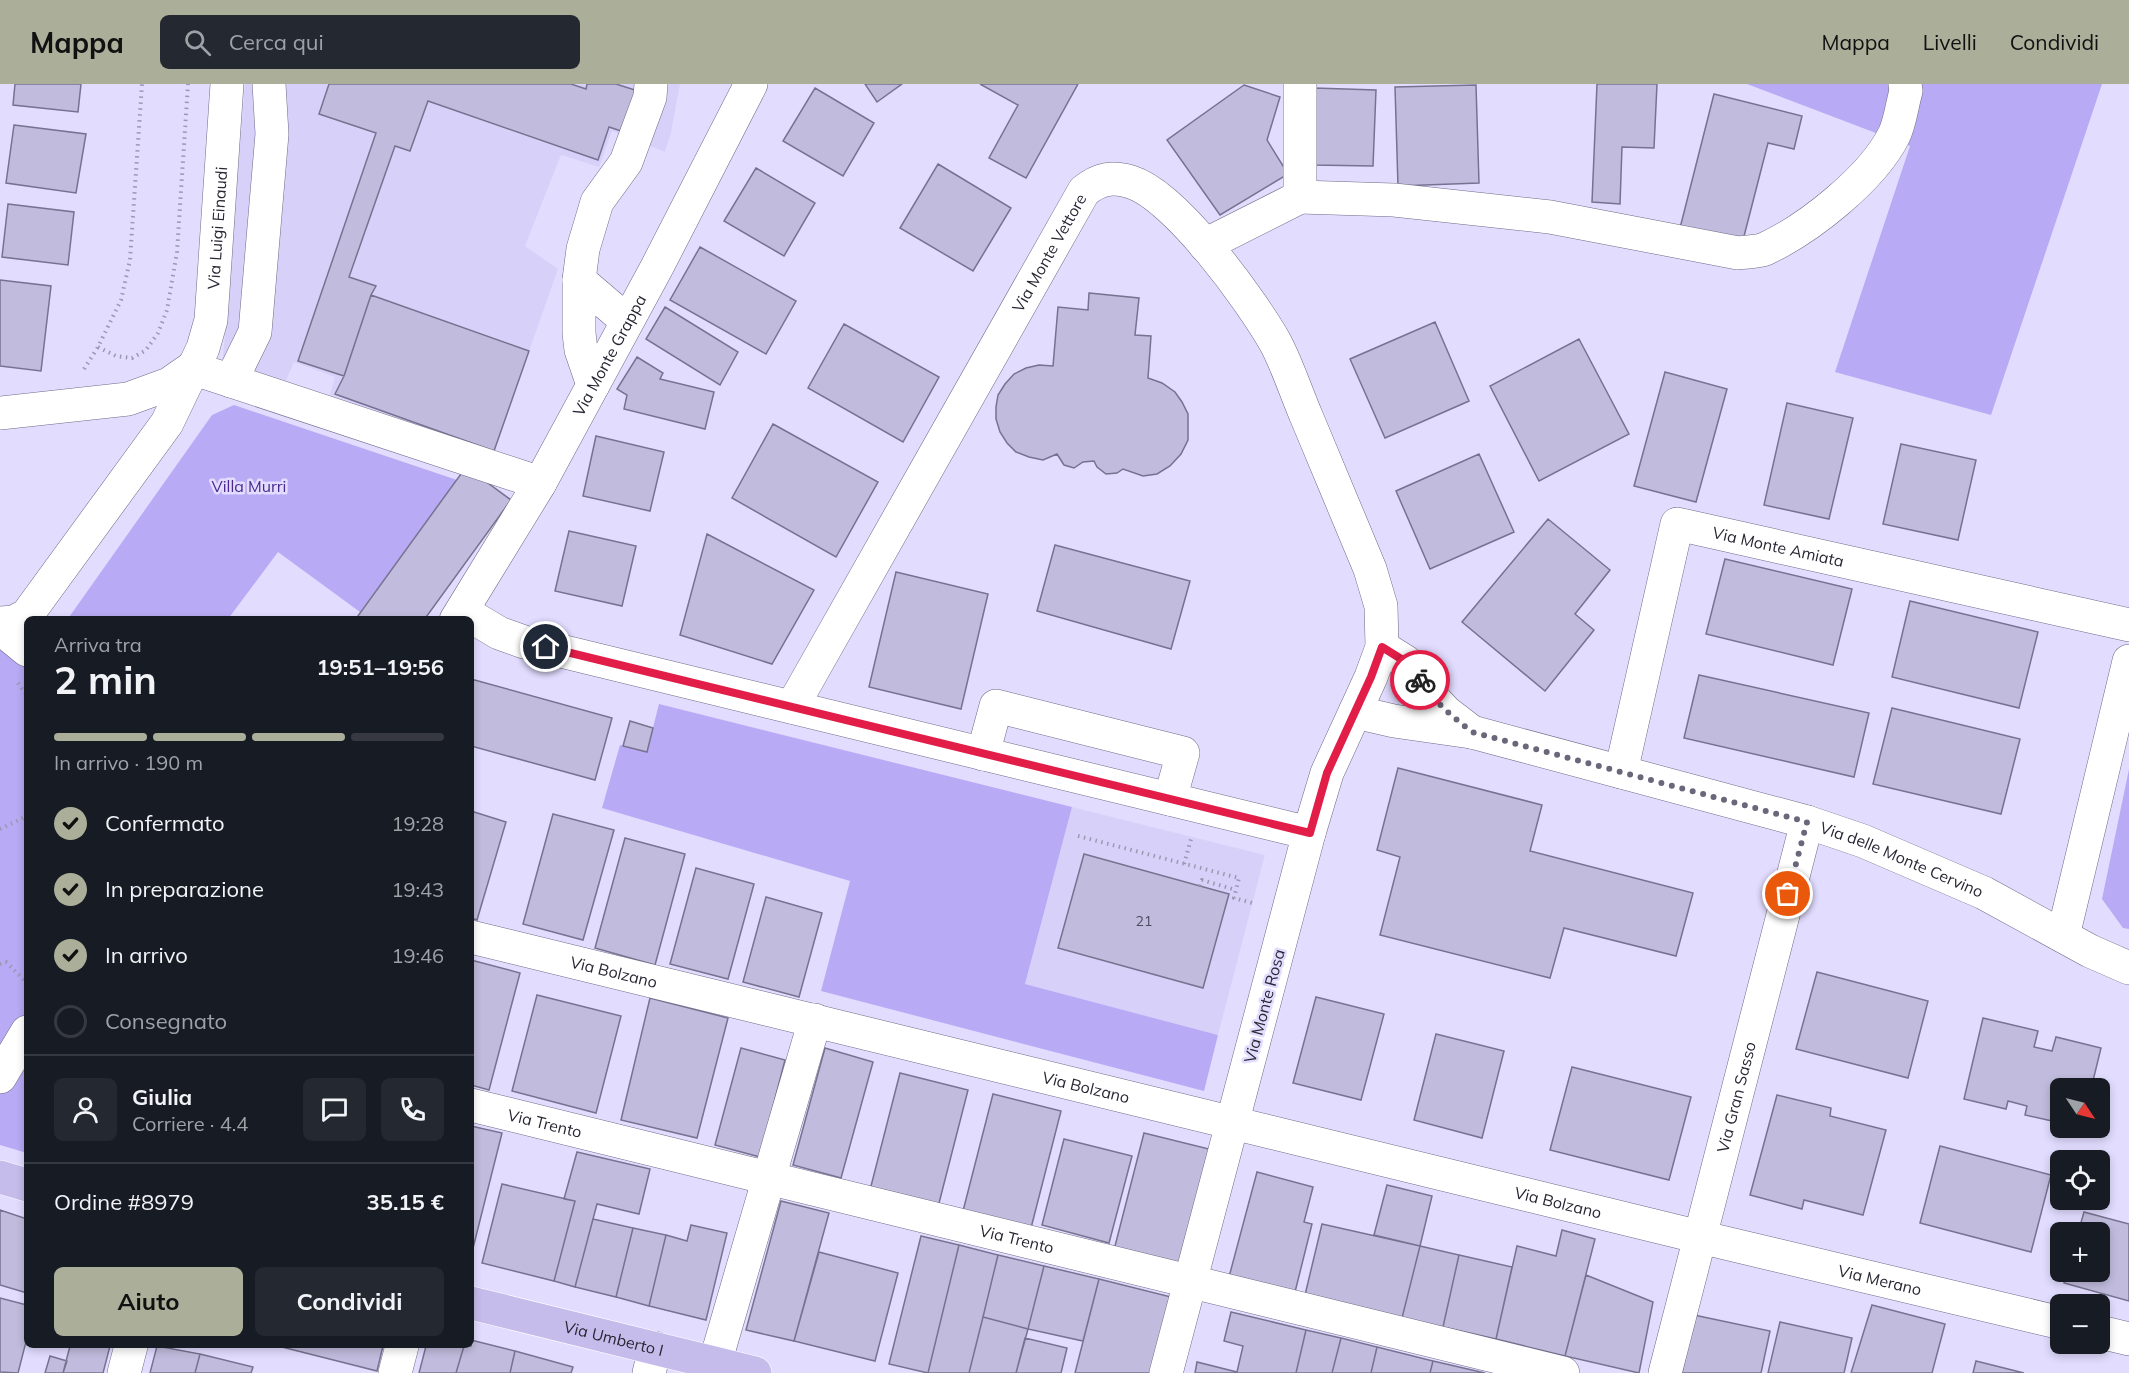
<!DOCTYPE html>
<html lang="it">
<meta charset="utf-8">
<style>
:root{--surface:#171b24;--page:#242831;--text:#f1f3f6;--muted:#9ea1a6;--line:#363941;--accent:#abae99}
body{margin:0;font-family:Mulish,sans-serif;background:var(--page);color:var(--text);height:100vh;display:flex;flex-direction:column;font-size:22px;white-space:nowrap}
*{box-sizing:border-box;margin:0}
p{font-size:20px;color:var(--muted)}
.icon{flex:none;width:33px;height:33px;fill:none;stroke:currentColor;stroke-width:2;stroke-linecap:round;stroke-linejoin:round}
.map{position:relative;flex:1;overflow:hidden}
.side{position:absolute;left:24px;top:532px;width:450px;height:732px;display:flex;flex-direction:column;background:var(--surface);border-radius:9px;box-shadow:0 3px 9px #0003}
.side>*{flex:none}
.needle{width:39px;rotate:125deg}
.tools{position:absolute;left:2050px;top:994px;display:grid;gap:12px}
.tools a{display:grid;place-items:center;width:60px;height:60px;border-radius:9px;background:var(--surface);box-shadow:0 3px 9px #0003;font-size:30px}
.pin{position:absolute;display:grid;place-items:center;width:51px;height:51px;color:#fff;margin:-26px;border:3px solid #fff;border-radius:50%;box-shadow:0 2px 6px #0007}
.courier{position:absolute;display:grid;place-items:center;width:60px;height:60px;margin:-30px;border:4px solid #e11d48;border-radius:50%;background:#fff;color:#222;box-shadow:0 2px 8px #0007}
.head em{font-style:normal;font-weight:700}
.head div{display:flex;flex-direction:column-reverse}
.head{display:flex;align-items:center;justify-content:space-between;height:102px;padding:0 30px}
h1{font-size:39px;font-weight:700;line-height:45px}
.bar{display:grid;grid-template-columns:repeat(4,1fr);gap:9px 6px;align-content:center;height:72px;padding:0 30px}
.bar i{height:8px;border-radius:4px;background:var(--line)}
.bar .current{background:var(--accent)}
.bar p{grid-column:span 4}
.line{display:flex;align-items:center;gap:15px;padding:0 30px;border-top:2px solid var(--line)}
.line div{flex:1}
.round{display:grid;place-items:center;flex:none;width:63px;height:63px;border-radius:9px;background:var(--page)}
ol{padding:0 30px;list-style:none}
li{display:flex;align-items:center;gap:18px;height:66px}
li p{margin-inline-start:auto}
li .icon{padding:6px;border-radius:50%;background:var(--accent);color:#111;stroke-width:4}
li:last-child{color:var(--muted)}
li i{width:33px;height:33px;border:3px solid var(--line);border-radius:50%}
.button{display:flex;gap:12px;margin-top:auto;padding:12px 30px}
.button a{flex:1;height:69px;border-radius:9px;background:var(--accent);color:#111;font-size:24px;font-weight:700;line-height:69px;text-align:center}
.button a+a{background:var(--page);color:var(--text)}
header{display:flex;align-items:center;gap:36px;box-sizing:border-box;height:84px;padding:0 30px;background:var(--accent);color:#111}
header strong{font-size:28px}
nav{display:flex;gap:33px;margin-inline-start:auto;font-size:21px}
.search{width:420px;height:54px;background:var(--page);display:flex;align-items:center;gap:15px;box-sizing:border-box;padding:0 21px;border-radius:9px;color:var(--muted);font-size:22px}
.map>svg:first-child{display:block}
.built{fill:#d7d1f9}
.green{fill:#b9aaf5}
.building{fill:#c1bcdd;stroke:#777290;stroke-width:1.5}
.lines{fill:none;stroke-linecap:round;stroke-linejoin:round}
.minor-casing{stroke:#6f6a87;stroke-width:34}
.major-casing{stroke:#fff;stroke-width:34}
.path{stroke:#9c98b2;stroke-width:4;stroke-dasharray:1.5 4.5;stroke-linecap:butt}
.minor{stroke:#fff;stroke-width:33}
.major{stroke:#c5bceb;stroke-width:33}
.done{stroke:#6a677b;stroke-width:6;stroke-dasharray:0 10.8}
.route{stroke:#e11d48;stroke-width:8}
.labels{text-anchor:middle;stroke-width:5;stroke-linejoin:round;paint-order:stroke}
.number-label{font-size:14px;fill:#4f4c5e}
.street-label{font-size:16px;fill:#292734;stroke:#e2ddff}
.park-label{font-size:16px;fill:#4b2990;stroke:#e2ddff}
</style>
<header>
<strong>Mappa</strong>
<div class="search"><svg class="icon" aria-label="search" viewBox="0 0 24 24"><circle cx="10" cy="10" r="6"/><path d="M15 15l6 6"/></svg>Cerca qui</div>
<nav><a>Mappa</a><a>Livelli</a><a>Condividi</a></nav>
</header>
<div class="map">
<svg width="2129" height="1289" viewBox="0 0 2129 1289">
<rect width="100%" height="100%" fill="#e2ddff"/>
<path class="built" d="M245,0H680L671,49L665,68L612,47L599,83L561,71L525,162L558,185L494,367L330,311L335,293L294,278L285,299L223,274Z
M1072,723L1265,771L1218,951L1025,900Z"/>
<path class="green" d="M1747,0H2102L1991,331L1835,288L1910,62Z
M234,321L457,396L360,528L278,468L228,535L67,536L212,331Z
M27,543V1069L0,1061V561Z
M659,620L1072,723L1025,900L1218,951L1204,1007L821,907L850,797L602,724L620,661L647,667Z
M2129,685V845L2123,844L2102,815Z"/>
<path class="building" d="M15,0H81L78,28L13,21Z
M329,0H571L586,5L587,0H616L638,7L624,48L609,43L598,76L428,17L410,67L395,62L349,193L376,202L371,211L344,292L298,277L376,49L319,30Z
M865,0H902L877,18Z
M980,0H1078L1026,94L989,74L1018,21Z
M1597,0H1657L1654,64L1622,63L1620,120L1592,118Z
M1244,1L1280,13L1267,56L1288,90L1220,131L1167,56Z
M1476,1L1479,99L1398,102L1395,3Z
M815,4L874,39L843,92L783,57Z
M1314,4L1376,6L1373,82L1312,81Z
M1714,10L1802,32L1794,65L1768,59L1742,160L1680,144Z
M14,41L86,50L76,109L6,99Z
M938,80L1011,124L973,187L900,144Z
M756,84L815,119L784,172L724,137Z
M8,120L74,128L68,181L2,173Z
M700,163L796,217L766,270L670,216Z
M0,196L51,202L41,287L0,282Z
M1089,209L1139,214L1135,251L1151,252L1148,294L1162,299L1175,308L1182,318L1188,330V356L1181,370L1170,382L1157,390L1143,392L1123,385L1117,389L1106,390L1097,383L1094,377L1083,378L1074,384L1064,381L1057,370L1043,376L1029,373L1016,368L1007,359L1000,348L996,335V323L998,311L1005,300L1014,290L1026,284L1039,281L1053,282L1058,223L1088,226Z
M371,211L529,267L494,367L335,310L344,292Z
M665,223L738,268L720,301L646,255Z
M1435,238L1469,317L1385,354L1350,275Z
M844,240L939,293L903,358L808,304Z
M1579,255L1629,350L1539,397L1490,302Z
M637,273L663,289L660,295L714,308L705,345L624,325L627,311L617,305Z
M1665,288L1727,305L1696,418L1634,402Z
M1787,319L1853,334L1829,435L1764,421Z
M773,340L878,398L836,473L732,414Z
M596,352L664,368L650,427L583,412Z
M1901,360L1976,376L1958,456L1883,440Z
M1479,370L1514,448L1430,485L1396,407Z
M466,383L511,416L424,536H355Z
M1548,435L1610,486L1575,530L1594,546L1545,607L1462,538Z
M569,447L636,462L622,522L555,507Z
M707,450L814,506L772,580L680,551Z
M1055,461L1190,497L1171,565L1037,527Z
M1725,475L1852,505L1833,581L1706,550Z
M896,488L988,510L961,625L869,603Z
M1910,517L2038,548L2019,624L1892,593Z
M1699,591L1869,629L1854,693L1684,654Z
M471,595L612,634L595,696L471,662Z
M1892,624L2020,655L2001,730L1873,700Z
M630,637L653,644L647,668L623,662Z
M1398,684L1542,721L1530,767L1693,809L1676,872L1564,844L1550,894L1380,851L1400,773L1377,766Z
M471,727L506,738L477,836L471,834Z
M553,730L614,746L583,856L523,840Z
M625,754L685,770L655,881L595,864Z
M1084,770L1229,810L1203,904L1058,864Z
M696,784L754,800L728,895L670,880Z
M766,813L822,829L799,913L743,898Z
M471,876L520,889L489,1006L471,1001Z
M1817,888L1928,917L1908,994L1796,965Z
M537,911L621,932L596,1029L512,1007Z
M1316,913L1384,930L1361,1016L1293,999Z
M650,914L728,934L697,1054L621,1036Z
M1983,934L2038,947L2034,963L2052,967L2056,953L2101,964L2091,1005H2061V1039L2025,1031L2027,1022L2008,1017L2006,1025L1964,1015Z
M1436,950L1504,967L1482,1054L1414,1036Z
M741,964L785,976L760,1073L715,1061Z
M825,964L873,978L841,1094L793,1081Z
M1572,983L1691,1013L1669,1096L1550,1066Z
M900,989L968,1006L938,1123L870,1106Z
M993,1010L1061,1027L1031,1144L963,1127Z
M1777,1011L1831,1024L1830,1032L1886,1046L1863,1131L1804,1116L1802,1125L1750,1111Z
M471,1042L502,1049L471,1172Z
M1144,1049L1213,1066L1182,1183L1114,1166Z
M1064,1055L1132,1072L1109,1159L1042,1141Z
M1940,1062L2051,1091L2031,1168L1920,1139Z
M577,1068L650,1085L639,1130L597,1120L575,1203L554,1197L575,1117L564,1115Z
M1257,1088L1313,1103L1304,1138L1312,1140L1295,1208L1229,1193Z
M502,1100L575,1117L554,1197L482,1179Z
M1387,1101L1432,1112L1420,1162L1374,1151Z
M781,1117L829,1129L794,1257L746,1246Z
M0,1126L27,1135V1209L0,1201Z
M2084,1128L2129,1140V1217L2064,1199L2067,1188H2100V1149H2078Z
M593,1135L633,1144L616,1213L575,1203Z
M1322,1140L1420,1162L1402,1234L1305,1211Z
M691,1141L727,1149L706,1236L649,1222L666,1151L687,1157Z
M633,1144L666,1151L649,1222L616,1213Z
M1562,1146L1595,1155L1565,1272L1496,1255L1517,1162L1556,1172Z
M921,1152L959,1161L928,1289L889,1280Z
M959,1161L998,1171L983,1233L969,1289H928Z
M1420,1162L1459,1171L1443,1243L1402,1234Z
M819,1168L898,1189L875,1277L794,1257Z
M998,1171L1044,1182L1028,1245L983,1233Z
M1459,1171L1512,1183L1496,1255L1443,1243Z
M1044,1182L1099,1195L1083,1257L1028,1245Z
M1586,1191L1653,1218L1639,1289L1565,1272Z
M1099,1195L1171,1213L1152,1289H1075Z
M0,1214L27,1221V1254L18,1289L0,1288Z
M1872,1221L1945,1240L1932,1289H1851Z
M1231,1228L1306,1246L1296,1289H1195L1197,1278L1237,1288L1243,1262L1224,1257Z
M1694,1231L1770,1247L1761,1289H1682Z
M983,1233L1028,1245L1016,1289H969Z
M1780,1238L1852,1254L1844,1289H1768Z
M1306,1246L1341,1254L1332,1289H1296Z
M1025,1254L1067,1264L1061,1289H1016Z
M1341,1254L1377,1263L1371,1289H1332Z
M471,1256L515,1267L510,1289H456L464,1262H471Z
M70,1262H110L103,1289H63Z
M157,1262L200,1270L195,1289H150Z
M278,1262H383L377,1287Z
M426,1262H464L456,1289H419Z
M1377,1263L1433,1277L1430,1289H1371Z
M515,1267L573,1283L571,1289H510Z
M200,1270L253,1283L251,1289H195Z
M50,1272L67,1277L63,1289H45Z
M1433,1277L1485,1289H1430Z
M1976,1277L2024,1289H1973Z"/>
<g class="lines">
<g class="minor-casing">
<g id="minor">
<path d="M1300,113L1394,116L1550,133L1738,169C1746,168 1757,168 1765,165C1808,145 1872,95 1894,51C1900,39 1902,21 1906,7L1905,0"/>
<path d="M1205,161L1300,113V0"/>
<path d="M579,196L583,165L597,118L626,78L650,13L651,0"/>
<path d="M192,284L540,399"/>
<path d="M231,297L255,248L272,50L269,0"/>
<path d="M593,301L581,266L579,249V196L627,237"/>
<path d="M0,329L128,315L169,300L192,284"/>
<path d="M462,527L499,549L524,558L1309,749"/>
<path id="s1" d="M456,536L540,399L657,183L751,0"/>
<path id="s2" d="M0,539L14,538L27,531L167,339L203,264L211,236L227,0"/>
<path d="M0,544L27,566"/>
<path id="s3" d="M1382,563L1406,578L1429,610L1446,628L1472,648L1807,738L1863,757L1984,809L2090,867L2129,884"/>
<path id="s4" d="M792,623L1084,107C1099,95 1112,92 1131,98C1176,112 1251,216 1275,258C1288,282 1296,309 1307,334C1328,384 1349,435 1370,485L1381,522L1382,563L1371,593L1327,689L1309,749L1166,1289"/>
<path d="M1355,628L1394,637L1471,648"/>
<path d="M983,670L996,622L1183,669L1170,715"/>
<path id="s5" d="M1621,688L1677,440L2129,541"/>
<path d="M2063,852L2129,577"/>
<path id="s6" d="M471,853L1700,1153L2061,1239"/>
<path d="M0,993L27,948"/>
<path id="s7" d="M471,1021L1563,1289"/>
<path d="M2100,1248L2129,1255"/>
<path d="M715,1279L815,936"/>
<path d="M124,1289L131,1262"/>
<path d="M395,1289L402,1262"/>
<path d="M649,1289L655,1264"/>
<path id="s8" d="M1665,1289L1807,738"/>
</g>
</g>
<g class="major-casing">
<g id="major">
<path d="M0,1093L27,1101"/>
<path id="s9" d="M471,1219L755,1289"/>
</g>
</g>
<path class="path" d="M98,263L116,272L132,274L146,266L158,249L167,226L177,168L188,0
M84,285L98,263L121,216L130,176L142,0
M18,599L27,612
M0,745L27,732
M1078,752L1239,794L1234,814L1256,820
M1184,780L1191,755
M1200,802L1202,796L1236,806
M0,880L6,878L27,899"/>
<use href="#minor" class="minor"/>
<use href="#major" class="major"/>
</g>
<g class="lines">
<path class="done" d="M1420,596C1434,618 1452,632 1472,648L1807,738L1788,810"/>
<path class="route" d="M546,563L1310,749L1327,689L1371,593L1382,563L1406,578L1420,596"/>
</g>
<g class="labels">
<g class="number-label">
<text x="1144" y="842">21</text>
</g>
<g class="street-label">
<text dy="6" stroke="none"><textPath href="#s2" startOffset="471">Via Luigi Einaudi</textPath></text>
<text dy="6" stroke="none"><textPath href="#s4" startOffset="522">Via Monte Vettore</textPath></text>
<text dy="6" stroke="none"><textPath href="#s1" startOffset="306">Via Monte Grappa</textPath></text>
<text dy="6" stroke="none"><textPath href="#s5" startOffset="358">Via Monte Amiata</textPath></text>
<text dy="6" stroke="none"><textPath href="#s3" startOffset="574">Via delle Monte Cervino</textPath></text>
<text dy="6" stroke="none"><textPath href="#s6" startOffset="147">Via Bolzano</textPath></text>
<text transform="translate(1264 922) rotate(-75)" y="6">Via Monte Rosa</text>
<text dy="6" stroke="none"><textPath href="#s6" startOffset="633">Via Bolzano</textPath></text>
<text dy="6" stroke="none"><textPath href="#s8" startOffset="285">Via Gran Sasso</textPath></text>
<text dy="6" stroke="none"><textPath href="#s7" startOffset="76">Via Trento</textPath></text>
<text dy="6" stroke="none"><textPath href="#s6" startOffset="1119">Via Bolzano</textPath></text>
<text dy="6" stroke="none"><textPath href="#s7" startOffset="562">Via Trento</textPath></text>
<text dy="6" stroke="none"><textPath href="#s6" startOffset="1450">Via Merano</textPath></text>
<text dy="6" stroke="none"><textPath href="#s9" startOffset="147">Via Umberto I</textPath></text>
</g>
<g class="park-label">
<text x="249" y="408">Villa Murri</text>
</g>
</g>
</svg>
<div class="tools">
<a><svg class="needle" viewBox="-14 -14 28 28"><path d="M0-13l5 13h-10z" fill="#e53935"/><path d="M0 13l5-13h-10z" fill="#9ea1a6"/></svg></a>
<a><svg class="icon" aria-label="locate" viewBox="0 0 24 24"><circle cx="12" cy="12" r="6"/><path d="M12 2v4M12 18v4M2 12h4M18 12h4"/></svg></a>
<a>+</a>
<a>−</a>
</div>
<div class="pin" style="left:1788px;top:810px;background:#ea580c"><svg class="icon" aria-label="bag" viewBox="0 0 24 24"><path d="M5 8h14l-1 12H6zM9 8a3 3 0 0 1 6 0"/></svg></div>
<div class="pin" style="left:546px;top:563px;background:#1f2937"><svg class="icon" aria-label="home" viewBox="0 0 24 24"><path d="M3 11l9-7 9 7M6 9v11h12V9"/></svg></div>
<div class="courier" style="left:1420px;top:596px"><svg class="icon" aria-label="bike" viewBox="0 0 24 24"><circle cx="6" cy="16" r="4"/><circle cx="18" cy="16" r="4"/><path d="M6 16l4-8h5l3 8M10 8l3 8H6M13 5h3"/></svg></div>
<section class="side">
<div class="head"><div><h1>2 min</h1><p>Arriva tra</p></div><em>19:51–19:56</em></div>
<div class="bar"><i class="current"></i><i class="current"></i><i class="current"></i><i></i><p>In arrivo · 190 m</p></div>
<ol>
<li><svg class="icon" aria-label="check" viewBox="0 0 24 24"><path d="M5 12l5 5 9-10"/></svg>Confermato<p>19:28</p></li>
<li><svg class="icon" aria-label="check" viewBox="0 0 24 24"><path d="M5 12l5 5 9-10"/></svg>In preparazione<p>19:43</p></li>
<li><svg class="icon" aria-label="check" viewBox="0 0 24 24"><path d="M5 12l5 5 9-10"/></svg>In arrivo<p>19:46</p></li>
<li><i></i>Consegnato</li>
</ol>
<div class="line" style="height:108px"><a class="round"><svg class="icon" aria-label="person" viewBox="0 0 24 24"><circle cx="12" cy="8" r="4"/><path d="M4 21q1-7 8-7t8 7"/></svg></a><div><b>Giulia</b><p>Corriere · 4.4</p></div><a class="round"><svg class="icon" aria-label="chat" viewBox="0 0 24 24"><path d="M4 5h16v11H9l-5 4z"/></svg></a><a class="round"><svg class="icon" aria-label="phone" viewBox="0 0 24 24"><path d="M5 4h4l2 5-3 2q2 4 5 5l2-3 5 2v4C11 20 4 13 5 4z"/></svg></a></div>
<div class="line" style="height:78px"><div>Ordine #8979</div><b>35.15 €</b></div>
<div class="button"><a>Aiuto</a><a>Condividi</a></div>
</section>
</div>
